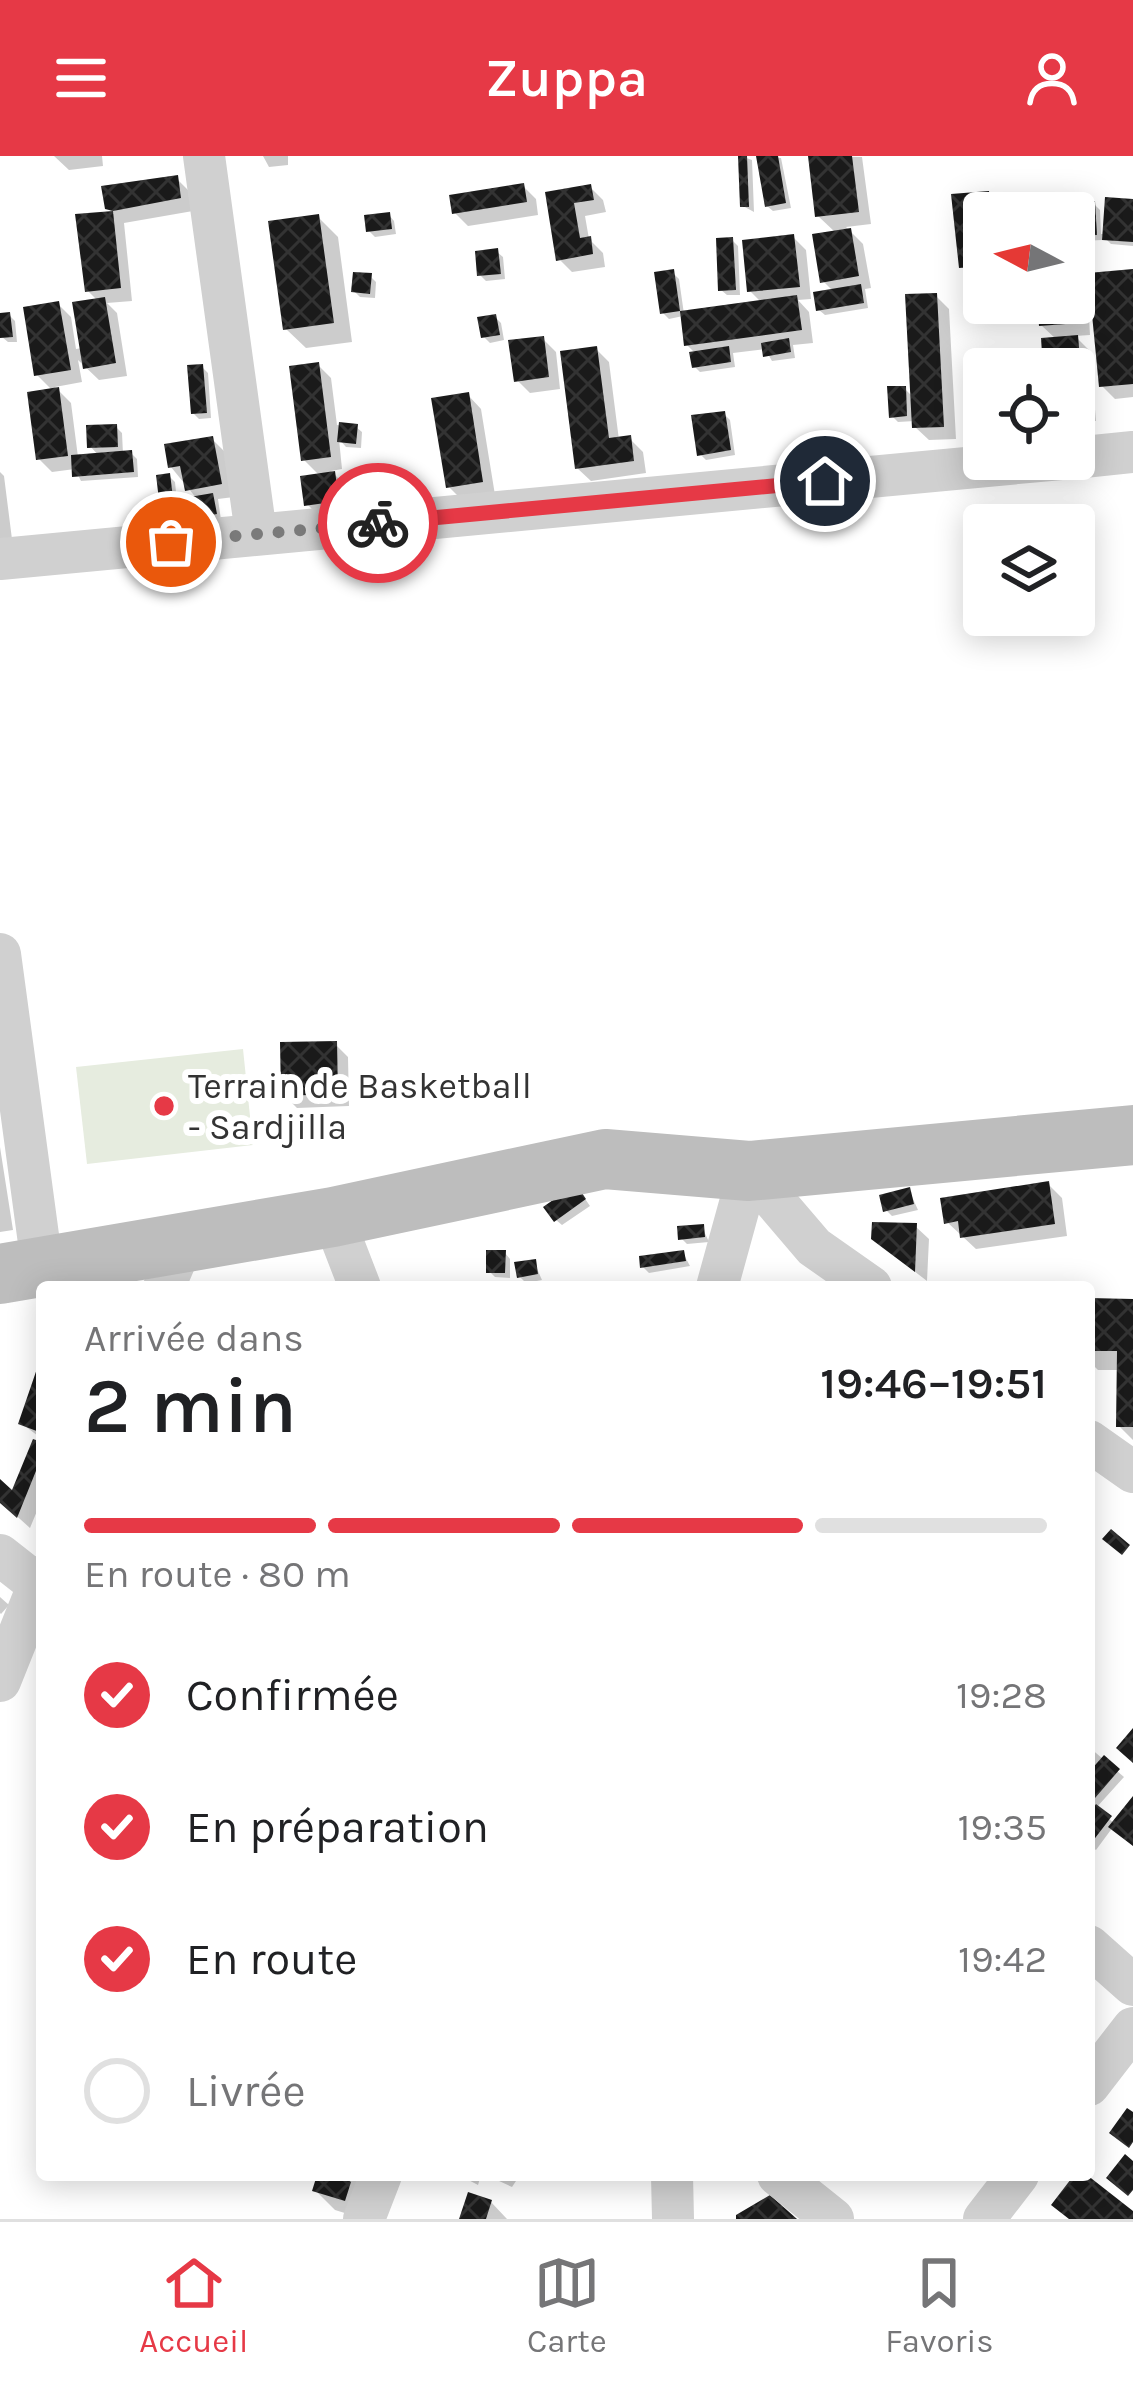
<!DOCTYPE html>
<html lang="fr">
<meta charset="utf-8">
<style>
:root{--surface:#fff;--page:#f2f2f2;--text:#202124;--muted:#757577;--line:#e0e0e0;--accent:#e63946}
body{margin:0;font-family:Karla,sans-serif;background:var(--page);color:var(--text);height:100vh;display:flex;flex-direction:column;font-size:45px;white-space:nowrap}
*{box-sizing:border-box;margin:0}
p{font-size:39px;color:var(--muted)}
.icon{flex:none;width:66px;height:66px;fill:none;stroke:currentColor;stroke-width:2;stroke-linecap:round;stroke-linejoin:round}
.map{position:relative;flex:1;overflow:hidden}
.panel{position:absolute;left:36px;top:1125px;width:1059px;height:900px;display:flex;flex-direction:column;background:var(--surface);border-radius:12px;box-shadow:0 6px 30px #0003}
.panel>*{flex:none}
.needle{width:78px;rotate:277deg}
.controls{position:absolute;left:963px;top:36px;display:grid;gap:24px}
.controls a{display:grid;place-items:center;width:132px;height:132px;border-radius:12px;background:var(--surface);box-shadow:0 6px 30px #0003;font-size:60px}
.pin{position:absolute;display:grid;place-items:center;width:102px;height:102px;color:#fff;margin:-51px;border:6px solid #fff;border-radius:50%;box-shadow:0 3px 12px #0007}
.courier{position:absolute;display:grid;place-items:center;width:120px;height:120px;margin:-60px;border:9px solid #e63946;border-radius:50%;background:#fff;color:#222;box-shadow:0 3px 15px #0007}
.headline em{font-style:normal;font-weight:600}
.headline div{display:flex;flex-direction:column-reverse}
.headline{display:flex;align-items:center;justify-content:space-between;height:204px;padding:0 48px}
h1{font-size:78px;font-weight:600;line-height:90px}
.bar{display:grid;grid-template-columns:repeat(4,1fr);gap:18px 12px;align-content:center;height:144px;padding:0 48px}
.bar i{height:15px;border-radius:9px;background:var(--line)}
.bar .on{background:var(--accent)}
.bar p{grid-column:span 4}
ol{padding:0 48px;list-style:none}
li{display:flex;align-items:center;gap:36px;height:132px}
li p{margin-inline-start:auto}
li .icon{padding:12px;border-radius:50%;background:var(--accent);color:#fff;stroke-width:4}
li:last-child{color:var(--muted)}
li i{width:66px;height:66px;border:6px solid var(--line);border-radius:50%}
header{display:flex;justify-content:space-between;align-items:center;height:156px;padding:0 48px;background:var(--accent);color:#fff;font-size:54px;font-weight:600}
.tab-bar{display:flex;justify-content:space-around;align-items:center;height:168px;border-top:3px solid var(--line);background:var(--surface);font-size:33px;color:var(--muted)}
.tab-bar a{display:grid;justify-items:center;gap:6px}
.tab-bar .on{color:var(--accent)}
.map>svg:first-child{display:block}
.pitch{fill:#e6ecdf}
.shadow{fill:#0003}
.building{fill:url(#building-cross-hatch)}
.lines{fill:none;stroke-linecap:round;stroke-linejoin:round}
.street{stroke:#d0d0d0;stroke-width:42}
.secondary{stroke:#bdbdbd;stroke-width:60}
.done{stroke:#7a7a7a;stroke-width:12;stroke-dasharray:0 21.6}
.route{stroke:#e63946;stroke-width:15}
.poi-dot{fill:#e63946;stroke:#fff;stroke-width:4.5}
.labels{text-anchor:middle;stroke-width:12;stroke-linejoin:round;paint-order:stroke}
.poi-label{font-size:36px;fill:#333;stroke:#fff;text-anchor:start}
</style>
<header><svg class="icon" aria-label="menu" viewBox="0 0 24 24"><path d="M4 6h16M4 12h16M4 18h16"/></svg>Zuppa<svg class="icon" aria-label="person" viewBox="0 0 24 24"><circle cx="12" cy="8" r="4"/><path d="M4 21q1-7 8-7t8 7"/></svg></header>
<div class="map">
<svg width="1133" height="2063" viewBox="0 0 1133 2063">
<defs>
<pattern id="building-cross-hatch" width="8" height="8" patternUnits="userSpaceOnUse" patternTransform="scale(3)"><rect width="8" height="8" fill="#1a1a1a"/><path d="M0 0l8 8M0 8l8-8" fill="none" stroke="#333"/></pattern>
</defs>
<rect width="100%" height="100%" fill="#fff"/>
<path class="pitch" d="M243,893L253,989L87,1008L76,911Z"/>
<path class="shadow" d="M54,0H102L103,10L69,14Z
M263,0H288V9L269,11Z
M741,0L752,4L754,56L743,50Z
M759,0L781,2L791,52L773,55L767,50Z
M811,0L862,1L871,68L846,71L863,88L871,132L865,133L868,152L825,159L819,154L834,136L823,125L836,77L818,60Z
M177,23L190,36L193,55L124,67L132,145L107,147L117,157L127,220L99,224L78,204L82,226L55,231L71,247L78,301L99,300L90,290L116,271L122,277L123,298L131,297L137,303L138,321L81,325L75,313L52,316L39,303L53,235L37,219L58,148L71,161L76,193L82,192L98,145L88,135L78,60L114,58L107,51Z
M523,30L536,43L538,59L468,70L455,57Z
M590,31L603,44L606,56L585,60L589,83L603,97L605,111L572,116L559,103L548,39Z
M988,38L1001,51L1002,57H984V123L975,124L962,111Z
M1133,46V90L1111,88L1102,79V84L1082,85L1076,79L1094,48L1100,54L1101,78H1105Z
M389,59L394,65L396,78L375,81L369,75Z
M318,61L338,81L352,186L306,192L286,173Z
M793,81L806,94L811,143L798,144L809,156L813,187L793,189L795,202L772,205L765,193L733,197L735,211L700,216L694,210L696,198L687,189L683,160L669,163L663,157L673,117L679,123L684,158L762,147L750,135Z
M732,84L738,90L740,139H727L721,134Z
M497,96L503,101L505,123L486,125L480,119Z
M1074,107L1086,120L1133,117V241L1115,243L1102,230L1093,142L1088,143L1090,179L1075,180L1090,195L1096,265L1074,266V213H1046L1057,184L1041,169L1040,147H1074Z
M370,120L376,126L375,142L360,141L354,135Z
M936,140L949,153L956,283L929,284L915,271V265L898,266L892,260L905,233L914,242Z
M9,159L15,165L17,186H8L2,181Z
M495,161L501,167L504,184L490,187L484,181Z
M543,183L556,196L560,233L530,237L517,224Z
M596,193L609,206L619,284L630,283L643,296L646,317L591,325L577,312Z
M318,209L331,222L337,269L356,271L362,276L361,292L346,291L339,283L342,313L331,315L340,324L341,334L399,326L406,342L350,349L342,341L343,350L313,354L307,348L320,320L304,304Z
M202,211L208,217L211,262L199,263L193,257Z
M468,239L481,253L495,339L462,344L449,331Z
M724,258L730,264L735,299L706,304L700,298Z
M212,283L225,296L234,341L218,343L221,364L185,370L176,347L168,348L162,342L169,320L175,326L177,346L197,343L171,311Z
M0,316L4,320L14,399L0,400Z
M335,888L348,901L349,950L297,952L284,939Z
M0,991L13,1074L0,1076Z
M1048,1028L1062,1042L1067,1080L976,1093L947,1066Z
M909,1034L918,1054L892,1060L886,1054Z
M581,1037L590,1050L562,1069L556,1064Z
M915,1070L929,1083L927,1125L888,1095Z
M702,1071L709,1086L687,1088L681,1082Z
M505,1097L510,1103V1122L495,1121L489,1115Z
M683,1097L690,1110L649,1117L643,1111Z
M534,1106L542,1124L526,1127L520,1121Z
M1089,1145L1133,1146V1284L1119,1270L1120,1214H1098L1089,1205Z
M42,1209V1283L21,1267Z
M42,1289V1343L30,1372L0,1345V1327L14,1339Z
M0,1441L9,1449L1,1458L0,1457Z
M1089,1591L1124,1621L1096,1652L1115,1668L1133,1645V1690L1113,1671L1096,1694L1089,1689V1662L1095,1654L1089,1649Z
M321,2019H370L364,2063L335,2054L315,2034Z
M459,2019H481L478,2029Z
M486,2019H520L512,2031Z
M491,2046L507,2063H462Z"/>
<path class="building" d="M738,0H747L749,51H740Z
M756,0H778L786,47L765,51Z
M808,0H852L859,56L815,61Z
M178,19L181,42L113,55L105,53L101,30Z
M524,27L527,46L452,58L449,39Z
M591,28L594,44L574,47L580,82L591,80L593,98L556,105L545,36Z
M989,35L991,57H984V110L959,112L951,38Z
M1105,41L1133,43V86L1102,84Z
M1095,45L1097,79L1074,80L1072,46Z
M113,55L121,132L85,136L75,58Z
M390,56L392,73L366,76L364,59Z
M319,58L334,167L283,174L268,65Z
M851,72L859,120L820,127L812,78Z
M794,78L800,131L747,136L742,84Z
M733,81L736,134L718,135L716,82Z
M498,92L501,118L477,120L475,95Z
M674,113L680,155L660,158L654,116Z
M1133,113V228L1099,231L1088,117Z
M353,116L372,117L370,138L351,136Z
M861,128L864,147L816,155L813,136Z
M937,137L944,271L912,272L905,138Z
M797,139L802,174L684,190L680,155Z
M105,141L116,207L83,213L72,146Z
M59,145L71,214L34,220L23,151Z
M1037,147H1077L1079,167L1039,170Z
M10,156L13,181L0,182V157Z
M496,158L500,179L481,182L477,161Z
M1078,179L1084,252L1074,253V213H1043L1041,182Z
M544,180L549,221L514,226L508,184Z
M789,182L791,196L763,201L761,187Z
M597,190L609,282L631,279L634,305L575,313L560,195Z
M729,190L731,206L692,212L689,196Z
M319,206L331,301L301,305L289,210Z
M203,208L207,257L191,258L187,209Z
M887,230H906L907,260L889,262Z
M59,231L68,300L36,304L27,236Z
M469,236L483,326L446,332L431,242Z
M725,255L731,294L697,300L691,259Z
M339,266L358,268L356,288L337,286Z
M117,268L118,291L87,292L86,269Z
M213,280L222,328L185,335L180,310L168,312L164,288Z
M132,294L134,316L72,321L71,299Z
M335,315L339,345L304,350L300,320Z
M170,317L173,342L159,344L156,319Z
M400,323L402,336L341,344L339,331Z
M213,337L217,358L176,366L172,344Z
M337,885L338,938L281,940L280,886Z
M1049,1025L1055,1068L960,1082L958,1065L944,1068L940,1042Z
M576,1028L586,1043L554,1066L543,1051Z
M910,1031L914,1048L883,1056L879,1039Z
M872,1066L917,1067L915,1116L871,1083Z
M704,1068L705,1081L678,1084L677,1070Z
M486,1094H506L505,1117H486Z
M684,1094L686,1105L640,1112L639,1100Z
M536,1103L538,1118L517,1122L514,1106Z
M1089,1142L1133,1143V1271H1116L1117,1195H1089Z
M41,1201L42,1202V1277L18,1268Z
M33,1283L42,1286V1300L17,1362L0,1347V1323L12,1334Z
M1111,1373L1130,1389L1122,1399L1102,1383Z
M1133,1572V1607L1116,1592Z
M1104,1599L1120,1613L1089,1649V1616Z
M1133,1640V1690L1108,1671Z
M1096,1648L1112,1660L1089,1690V1657Z
M1127,1952L1133,1956V1986L1129,1992L1109,1977Z
M1125,1998L1133,2005V2034L1128,2040L1106,2022Z
M317,2019H342L351,2026L345,2045L312,2035Z
M1074,2019H1087L1133,2055V2063H1069L1051,2049Z
M468,2036L492,2044L486,2063H459Z
M770,2039L797,2063H736V2059Z"/>
<g class="lines">
<path class="street" d="M204,0L256,378
M1074,302L1133,296
M0,403L1061,303
M0,798L42,1109
M749,1015L814,1091L871,1131
M333,1061L360,1131
M164,1131L182,1089
M717,1131L749,1015
M1089,1285L1133,1316
M0,1399L42,1432
M0,1525L42,1420
M1089,1790L1133,1829
M1089,1929L1133,1872
M672,2019L673,2063
M778,2019L833,2063
M364,2063L381,2019
M984,2063L1018,2019"/>
<path class="secondary" d="M0,1118L333,1061L605,1003L749,1015L1133,979"/>
</g>
<g class="lines">
<path class="done" d="M171,386L378,367"/>
<path class="route" d="M378,367L825,325"/>
</g>
<circle class="poi-dot" cx="164" cy="950" r="12"/>
<g class="labels">
<g class="poi-label">
<text x="188" y="942">Terrain de Basketball<tspan x="188" dy="41">- Sardjilla</tspan></text>
</g>
</g>
</svg>
<div class="controls">
<a><svg class="needle" viewBox="-14 -14 28 28"><path d="M0-13l5 13h-10z" fill="#e53935"/><path d="M0 13l5-13h-10z" fill="#757577"/></svg></a>
<a><svg class="icon" aria-label="locate" viewBox="0 0 24 24"><circle cx="12" cy="12" r="6"/><path d="M12 2v4M12 18v4M2 12h4M18 12h4"/></svg></a>
<a><svg class="icon" aria-label="layers" viewBox="0 0 24 24"><path d="M12 4l9 5-9 5-9-5zM3 14l9 5 9-5"/></svg></a>
</div>
<div class="pin" style="left:171px;top:386px;background:#ea580c"><svg class="icon" aria-label="bag" viewBox="0 0 24 24"><path d="M5 8h14l-1 12H6zM9 8a3 3 0 0 1 6 0"/></svg></div>
<div class="pin" style="left:825px;top:325px;background:#1f2937"><svg class="icon" aria-label="home" viewBox="0 0 24 24"><path d="M3 11l9-7 9 7M6 9v11h12V9"/></svg></div>
<div class="courier" style="left:378px;top:367px"><svg class="icon" aria-label="bike" viewBox="0 0 24 24"><circle cx="6" cy="16" r="4"/><circle cx="18" cy="16" r="4"/><path d="M6 16l4-8h5l3 8M10 8l3 8H6M13 5h3"/></svg></div>
<section class="panel">
<div class="headline"><div><h1>2 min</h1><p>Arrivée dans</p></div><em>19:46–19:51</em></div>
<div class="bar"><i class="on"></i><i class="on"></i><i class="on"></i><i></i><p>En route · 80 m</p></div>
<ol>
<li><svg class="icon" aria-label="check" viewBox="0 0 24 24"><path d="M5 12l5 5 9-10"/></svg>Confirmée<p>19:28</p></li>
<li><svg class="icon" aria-label="check" viewBox="0 0 24 24"><path d="M5 12l5 5 9-10"/></svg>En préparation<p>19:35</p></li>
<li><svg class="icon" aria-label="check" viewBox="0 0 24 24"><path d="M5 12l5 5 9-10"/></svg>En route<p>19:42</p></li>
<li><i></i>Livrée</li>
</ol>
</section>
</div>
<nav class="tab-bar">
<a class="on"><svg class="icon" aria-label="home" viewBox="0 0 24 24"><path d="M3 11l9-7 9 7M6 9v11h12V9"/></svg>Accueil</a>
<a><svg class="icon" aria-label="map" viewBox="0 0 24 24"><path d="M3 6l6-2 6 2 6-2v14l-6 2-6-2-6 2zM9 4v14M15 6v14"/></svg>Carte</a>
<a><svg class="icon" aria-label="saved" viewBox="0 0 24 24"><path d="M7 4h10v16l-5-4-5 4z"/></svg>Favoris</a>
</nav>
